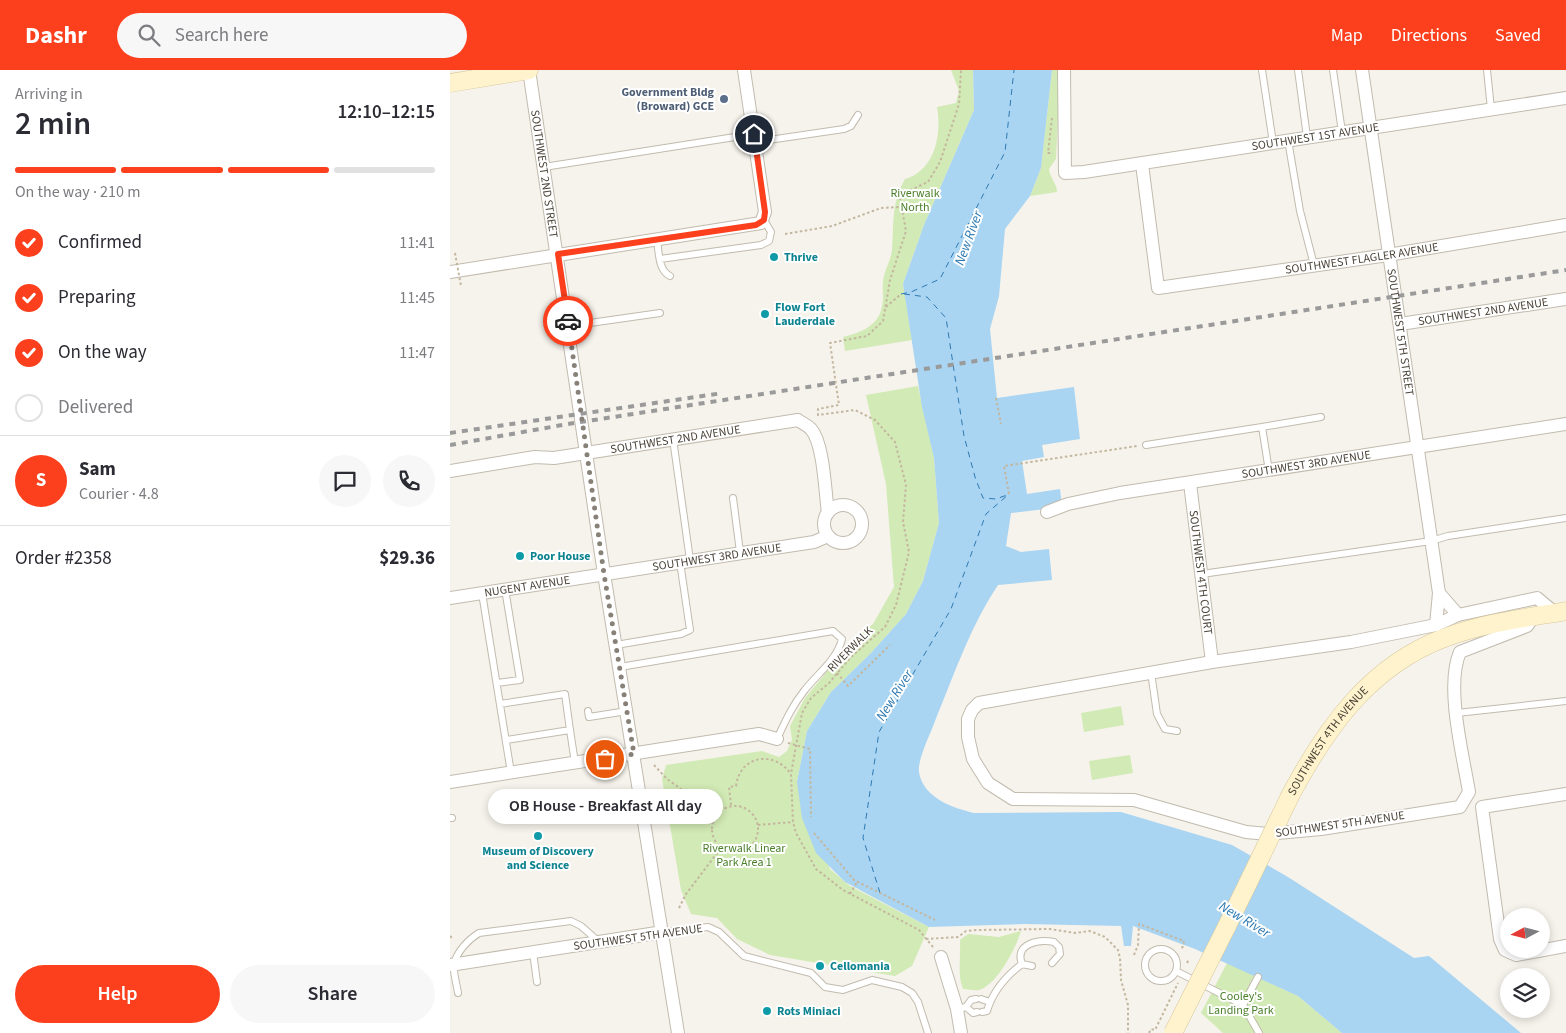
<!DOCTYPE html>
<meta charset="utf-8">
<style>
:root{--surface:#fff;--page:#f7f7f7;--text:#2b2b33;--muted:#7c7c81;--line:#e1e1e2;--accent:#fc3f1d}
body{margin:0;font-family:"Source Sans 3",sans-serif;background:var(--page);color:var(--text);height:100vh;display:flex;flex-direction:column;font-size:19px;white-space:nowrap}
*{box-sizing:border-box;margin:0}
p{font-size:16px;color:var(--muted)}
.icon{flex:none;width:28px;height:28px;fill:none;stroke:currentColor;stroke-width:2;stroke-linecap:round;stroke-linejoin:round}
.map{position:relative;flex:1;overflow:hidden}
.panel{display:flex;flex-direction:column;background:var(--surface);width:450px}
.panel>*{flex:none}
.needle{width:32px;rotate:263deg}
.buttons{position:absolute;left:1050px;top:838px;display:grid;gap:10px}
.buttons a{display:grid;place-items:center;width:50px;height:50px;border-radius:50%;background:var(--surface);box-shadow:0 2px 8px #0003;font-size:25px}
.pin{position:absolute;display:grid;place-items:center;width:42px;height:42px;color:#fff;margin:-21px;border:2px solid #fff;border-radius:50%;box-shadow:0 1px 5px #0007}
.courier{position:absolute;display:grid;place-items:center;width:50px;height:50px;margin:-25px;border:4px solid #fc3f1d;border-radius:50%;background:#fff;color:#222;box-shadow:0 1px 6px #0007}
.bubble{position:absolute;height:35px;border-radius:18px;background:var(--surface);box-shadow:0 2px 8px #0003;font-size:16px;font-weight:600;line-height:35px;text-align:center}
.head em{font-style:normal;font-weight:600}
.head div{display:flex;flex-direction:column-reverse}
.head{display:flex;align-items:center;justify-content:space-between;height:85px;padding:0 15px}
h1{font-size:32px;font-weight:600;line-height:38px}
.bar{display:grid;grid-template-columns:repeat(4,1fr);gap:8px 5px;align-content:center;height:60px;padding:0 15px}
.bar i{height:6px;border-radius:4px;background:var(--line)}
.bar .active{background:var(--accent)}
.bar p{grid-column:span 4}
.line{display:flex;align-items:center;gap:12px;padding:0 15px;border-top:1px solid var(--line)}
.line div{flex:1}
.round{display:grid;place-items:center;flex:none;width:52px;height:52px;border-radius:26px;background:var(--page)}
ol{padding:0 15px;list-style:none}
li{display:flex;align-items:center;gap:15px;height:55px}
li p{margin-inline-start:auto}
li .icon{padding:5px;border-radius:50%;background:var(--accent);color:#fff;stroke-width:4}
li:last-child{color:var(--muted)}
li i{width:28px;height:28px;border:2px solid var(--line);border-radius:50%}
.primary-button{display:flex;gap:10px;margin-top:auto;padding:10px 15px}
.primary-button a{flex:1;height:58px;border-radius:30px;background:var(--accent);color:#fff;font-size:20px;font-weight:600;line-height:58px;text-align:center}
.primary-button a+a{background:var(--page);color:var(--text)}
header{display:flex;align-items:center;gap:30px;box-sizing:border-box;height:70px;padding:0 25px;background:var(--accent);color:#fff}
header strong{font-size:24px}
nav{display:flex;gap:28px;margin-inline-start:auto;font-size:18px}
.search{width:350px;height:45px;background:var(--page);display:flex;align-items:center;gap:12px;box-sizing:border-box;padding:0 18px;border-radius:28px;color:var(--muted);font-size:19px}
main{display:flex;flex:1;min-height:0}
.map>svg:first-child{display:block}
.green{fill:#d2eab5}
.water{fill:#a9d4f2}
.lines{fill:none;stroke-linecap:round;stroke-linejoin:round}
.ferry{stroke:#2e7ab2;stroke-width:1;stroke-dasharray:6 5;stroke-linecap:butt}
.lane-casing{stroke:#c2bbae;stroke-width:8}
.street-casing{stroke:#c2bbae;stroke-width:14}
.secondary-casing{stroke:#d6c79b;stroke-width:19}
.path{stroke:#c4b79f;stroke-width:2;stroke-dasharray:2.5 2.5;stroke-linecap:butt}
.lane{stroke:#fff;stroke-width:6}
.street{stroke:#fff;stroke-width:12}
.secondary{stroke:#fff3cd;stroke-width:18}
.rail{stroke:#9a9a9a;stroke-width:4;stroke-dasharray:6 6;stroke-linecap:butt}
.secondary-bridge-casing{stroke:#d6c79b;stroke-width:19;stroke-linecap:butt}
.path-bridge{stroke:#c4b79f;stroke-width:2;stroke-dasharray:2.5 2.5;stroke-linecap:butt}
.secondary-bridge{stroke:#fff3cd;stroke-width:18}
.done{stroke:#878178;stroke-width:5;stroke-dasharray:0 9}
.route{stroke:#fc3f1d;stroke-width:6}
.service-dot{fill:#5c6f8a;stroke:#fff;stroke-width:2}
.culture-dot{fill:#0f9aa8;stroke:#fff;stroke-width:2}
.labels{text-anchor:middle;stroke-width:4;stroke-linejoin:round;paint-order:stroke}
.service-label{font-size:12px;font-weight:bold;fill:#4e5e75;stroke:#fff;text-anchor:end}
.street-label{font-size:12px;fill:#4b4439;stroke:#fff}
.park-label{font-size:12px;fill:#4a7f2a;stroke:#fff}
.culture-label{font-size:12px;font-weight:bold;fill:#0d838f;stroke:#fff;text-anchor:start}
.water-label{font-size:14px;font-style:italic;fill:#2e7ab2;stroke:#fff}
</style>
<header>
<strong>Dashr</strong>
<div class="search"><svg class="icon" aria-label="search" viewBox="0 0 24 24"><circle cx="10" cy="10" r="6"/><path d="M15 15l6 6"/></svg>Search here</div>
<nav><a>Map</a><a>Directions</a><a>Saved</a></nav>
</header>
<main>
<section class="panel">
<div class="head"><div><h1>2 min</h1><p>Arriving in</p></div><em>12:10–12:15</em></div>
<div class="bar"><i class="active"></i><i class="active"></i><i class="active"></i><i></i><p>On the way · 210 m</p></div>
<ol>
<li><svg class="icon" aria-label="check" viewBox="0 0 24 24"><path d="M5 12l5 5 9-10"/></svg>Confirmed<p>11:41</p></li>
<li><svg class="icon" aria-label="check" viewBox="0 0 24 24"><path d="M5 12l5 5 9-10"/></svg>Preparing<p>11:45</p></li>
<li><svg class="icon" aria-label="check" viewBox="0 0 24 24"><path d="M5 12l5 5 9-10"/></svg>On the way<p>11:47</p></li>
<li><i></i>Delivered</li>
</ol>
<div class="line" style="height:90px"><b class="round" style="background:var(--accent);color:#fff">S</b><div><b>Sam</b><p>Courier · 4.8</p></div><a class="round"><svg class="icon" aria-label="chat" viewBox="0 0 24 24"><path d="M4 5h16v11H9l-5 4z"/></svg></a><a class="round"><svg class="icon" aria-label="phone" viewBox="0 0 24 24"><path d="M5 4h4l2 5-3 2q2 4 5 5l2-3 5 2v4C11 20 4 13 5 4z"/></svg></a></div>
<div class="line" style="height:65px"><div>Order #2358</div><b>$29.36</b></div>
<div class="primary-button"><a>Help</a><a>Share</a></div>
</section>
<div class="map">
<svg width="1116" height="963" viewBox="0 0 1116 963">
<rect width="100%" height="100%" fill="#f6f3ec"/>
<path class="green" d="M501,0H523L524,40L474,155L453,214L462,270L395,281L393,267C410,263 429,256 432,236C434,228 432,221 433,213C433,202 441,191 442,180C444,154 441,133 455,109C485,101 492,64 487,37L506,33L509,21Z
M602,0H610L606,89L599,99C600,108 607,114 607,122L580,126L591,98Z
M468,316L484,388L489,453L473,511L456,544L421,583L381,622L357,661L347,712L380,799L400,816L479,857L462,896L445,906L320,885L287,869L267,848L241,844L231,820L212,709L216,695L312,681L329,687L337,681L342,670L340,656L355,628L404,569L423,554L444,517L436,414L416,325Z
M671,636L674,655L634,662L631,643Z
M680,685L683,703L642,710L639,691Z
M571,861C566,878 547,915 529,920C524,921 518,919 513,919C507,904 511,887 510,870L518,864L549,867Z
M777,893L848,926L892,963H773L751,943Z"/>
<path class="water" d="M523,0H602L591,98L580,126L555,159L549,226L540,259L547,328L624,317L630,369L592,375L594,387L572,391L577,424L610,419L612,437L561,443L556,476L571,482L599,479L602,510L548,515C520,557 504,605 485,651C481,663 467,690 469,702C473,728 503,738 524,743L671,742L782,775L838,807L964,888L979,886L1071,963H892L848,926L745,879L683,856L681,876H674L671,856L575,854L479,857L395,812L366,783L352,748L347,712L357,661L381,622L421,583L456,544L473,511L489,453L484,388L472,337L453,214L474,155L524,40Z"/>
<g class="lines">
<path class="ferry" d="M451,224L461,222L490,209L555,82L564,0
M454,224L477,227L496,248L514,366L525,407L533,428L546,429L557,425
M430,823L413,768L429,662L501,539L536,444L559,424"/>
<g class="lane-casing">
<path id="lane" d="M812,0L823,73
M848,0L857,67
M883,0L892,62
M1037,0L1041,39
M838,70L850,141L864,195
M305,72L394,59L401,56L408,45
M94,97L304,64
M207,170C209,182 208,200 220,206
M210,189L311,175L319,171L321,162L314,150
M119,256L210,243
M812,357L871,347
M223,369L240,490
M696,375L812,357L819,401
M283,428L290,482
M752,504L981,471L998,466L1116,448
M32,523L61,703
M166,575L231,564L240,560L230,492
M170,597L383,561L392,569C387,590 367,604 354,621C342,636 335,652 327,669
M701,602L707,644L715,659L727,661
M47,613L70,610L55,519
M50,634L115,624L120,660L56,670
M138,641L139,647L177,641
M1007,643L1116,631
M120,660L125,693
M0,748H2
M213,862L258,857L269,862L294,886L361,903L375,917L393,920L422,910L452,917L462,923L468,932L478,963
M695 895a16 16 0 1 1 32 0a16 16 0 1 1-32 0Z
M83,882L87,912
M572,894L582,896
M726,901L793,935L809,963
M8,923C7,915 3,903 4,895C6,882 19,869 29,863L121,851L131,856L148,871
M531,929L540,932
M793,935L808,907
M516,937L523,943L527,942
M507,939L516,937L521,930L526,929
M532,942L537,941C543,921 556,906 572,894C564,874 588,869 604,872L609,877L610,884L602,893"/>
</g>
<g class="street-casing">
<g id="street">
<path id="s1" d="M79,0L154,504L228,963"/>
<path id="s2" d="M614,0L615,103L634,102L1116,28"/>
<path id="s3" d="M912,0L989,523L986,555"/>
<path id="s4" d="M692,94L708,218L938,185L1116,155"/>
<path d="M0,202L311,153L315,142L294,0"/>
<path id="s5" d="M950,254L1116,229"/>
<path id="s6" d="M0,401L85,387L104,388L348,350C352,353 357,355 361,359C374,374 375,422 378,443"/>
<path id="s7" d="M740,413L762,592"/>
<circle cx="393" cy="454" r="19"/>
<path id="s8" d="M597,442L618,434L670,423L1116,354"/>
<path d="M989,523L1008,545"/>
<path id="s9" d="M0,528L364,472L378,466"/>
<path d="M1083,547L1077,556L1010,582C995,616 1013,685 1019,722L1010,737L871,759L818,764L796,762L684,730L563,729L538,713L523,689L518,667V649L522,640L529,633L762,592L901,572L986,555L1008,545L1087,528L1105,543"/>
<path d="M0,712L309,664L327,669"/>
<path d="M1116,724L1032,737L1050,869L1055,880L1066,885L1116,876"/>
<path d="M491,887L507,939L511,963"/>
<path d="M0,895L213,862"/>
</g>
</g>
<g class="secondary-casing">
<g id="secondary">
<path d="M0,13L79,0"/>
<path id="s10" d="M841,724C877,657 920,596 994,568C1033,553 1075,548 1116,541"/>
<path d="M776,858L798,813"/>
</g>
</g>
<path class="path" d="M602,48L598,83H603
M335,164L382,156L431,138L450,137
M436,237L451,224
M546,328L551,354
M559,424L554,396L687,376
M387,603L398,616L440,575
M338,673L360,679L361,747
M204,695L217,709L266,744
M281,735L279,717L286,716C290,685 324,680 341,704
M262 759a23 23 0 1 1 46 0a23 23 0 1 1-46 0Z
M308,755L343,752
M364,763L404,810L485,850
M400,824L407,812
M229,838L236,824L271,778
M0,866L3,869
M476,869L508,867L516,861L526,860L600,859L625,863L640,861L655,867L668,880L670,888L671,910L678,935V963
M483,877L469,860L393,820L366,799L346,763L343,752L341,704L352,643L361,628L379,613L401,587L435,557L446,535L459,482L453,452L456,415L445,372L425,350L405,340L368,345V339L389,335L380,273L417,266L433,251L440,210L456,161L450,128L456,122L478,112L490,92L509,34L511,0
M684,885L688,875L689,854L734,871L732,879
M737,893L739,889
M699,963L701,959L705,960L728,913"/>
<use href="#lane" class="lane"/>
<use href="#street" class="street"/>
<use href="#secondary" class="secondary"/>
<path class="rail" d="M0,363L273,323
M0,375L118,354L1116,200"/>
<g class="secondary-bridge-casing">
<path id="secondary-bridge" d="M798,813L841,724
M723,963L776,858"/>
</g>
<path class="path-bridge" d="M5,183L11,216"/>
<use href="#secondary-bridge" class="secondary-bridge"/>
</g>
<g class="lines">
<path class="done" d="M118,251L154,504L184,684L155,689"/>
<path class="route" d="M118,251L108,184L306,155L314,150L315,142L304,64"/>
</g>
<circle class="service-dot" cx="274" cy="29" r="5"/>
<g class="culture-dot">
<circle cx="324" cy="187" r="5"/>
<circle cx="315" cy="244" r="5"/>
<circle cx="70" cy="486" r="5"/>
<circle cx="88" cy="766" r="5"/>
<circle cx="370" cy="896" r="5"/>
<circle cx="317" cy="941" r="5"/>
</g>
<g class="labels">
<g class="service-label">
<text x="264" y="26">Government Bldg<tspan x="264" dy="14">(Broward) GCE</tspan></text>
</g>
<g class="street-label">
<text dy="4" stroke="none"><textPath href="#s2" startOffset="356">SOUTHWEST 1ST AVENUE</textPath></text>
<text dy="4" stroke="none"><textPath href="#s1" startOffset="105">SOUTHWEST 2ND STREET</textPath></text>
<text dy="4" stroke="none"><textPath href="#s4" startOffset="331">SOUTHWEST FLAGLER AVENUE</textPath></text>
<text dy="4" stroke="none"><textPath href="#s5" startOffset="84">SOUTHWEST 2ND AVENUE</textPath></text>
<text dy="4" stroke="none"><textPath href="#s3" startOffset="265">SOUTHWEST 5TH STREET</textPath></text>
<text dy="4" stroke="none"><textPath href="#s6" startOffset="228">SOUTHWEST 2ND AVENUE</textPath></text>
<text dy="4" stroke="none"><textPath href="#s8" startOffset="264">SOUTHWEST 3RD AVENUE</textPath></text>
<text dy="4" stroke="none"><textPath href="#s9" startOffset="270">SOUTHWEST 3RD AVENUE</textPath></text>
<text dy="4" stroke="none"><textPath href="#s7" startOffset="90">SOUTHWEST 4TH COURT</textPath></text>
<text dy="4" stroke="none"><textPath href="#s9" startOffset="78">NUGENT AVENUE</textPath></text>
<text transform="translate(400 579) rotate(-45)" y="4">RIVERWALK</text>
<text dy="4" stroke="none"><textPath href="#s10" startOffset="65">SOUTHWEST 4TH AVENUE</textPath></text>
<text transform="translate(890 754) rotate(-8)" y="4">SOUTHWEST 5TH AVENUE</text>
<text transform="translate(188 867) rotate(-8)" y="4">SOUTHWEST 5TH AVENUE</text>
</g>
<g class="park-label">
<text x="465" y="127">Riverwalk<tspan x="465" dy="14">North</tspan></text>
<text x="294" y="782">Riverwalk Linear<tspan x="294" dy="14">Park Area 1</tspan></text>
<text x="791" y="930">Cooley's<tspan x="791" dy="14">Landing Park</tspan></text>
</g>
<g class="culture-label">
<text x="334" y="191">Thrive</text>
<text x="325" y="241">Flow Fort<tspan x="325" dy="14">Lauderdale</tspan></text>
<text x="80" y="490">Poor House</text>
<text x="88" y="785" text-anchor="middle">Museum of Discovery<tspan x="88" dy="14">and Science</tspan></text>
<text x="380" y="900">Cellomania</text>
<text x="327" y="945">Rots Miniaci</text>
</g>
<g class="water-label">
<text transform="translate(518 168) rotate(-70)" y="5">New River</text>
<text transform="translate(444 625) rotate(-58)" y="5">New River</text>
<text transform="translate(795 849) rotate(31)" y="5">New River</text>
</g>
</g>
</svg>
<div class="buttons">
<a><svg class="needle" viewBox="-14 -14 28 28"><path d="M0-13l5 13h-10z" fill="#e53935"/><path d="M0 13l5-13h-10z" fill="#7c7c81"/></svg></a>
<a><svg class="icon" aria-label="layers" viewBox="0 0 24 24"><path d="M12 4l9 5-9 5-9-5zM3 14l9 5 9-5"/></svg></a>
</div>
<div class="pin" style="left:155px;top:689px;background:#ea580c"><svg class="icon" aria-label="bag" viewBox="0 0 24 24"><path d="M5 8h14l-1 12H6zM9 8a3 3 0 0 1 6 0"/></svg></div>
<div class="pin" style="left:304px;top:64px;background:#1f2937"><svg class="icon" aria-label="home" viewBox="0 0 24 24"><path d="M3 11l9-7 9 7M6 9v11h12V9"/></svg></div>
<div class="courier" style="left:118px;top:251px"><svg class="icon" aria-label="car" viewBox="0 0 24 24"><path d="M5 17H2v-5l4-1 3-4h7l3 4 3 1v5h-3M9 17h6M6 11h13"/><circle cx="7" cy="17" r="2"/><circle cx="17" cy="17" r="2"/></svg></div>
<div class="bubble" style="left:38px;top:719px;width:235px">OB House - Breakfast All day</div>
</div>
</main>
